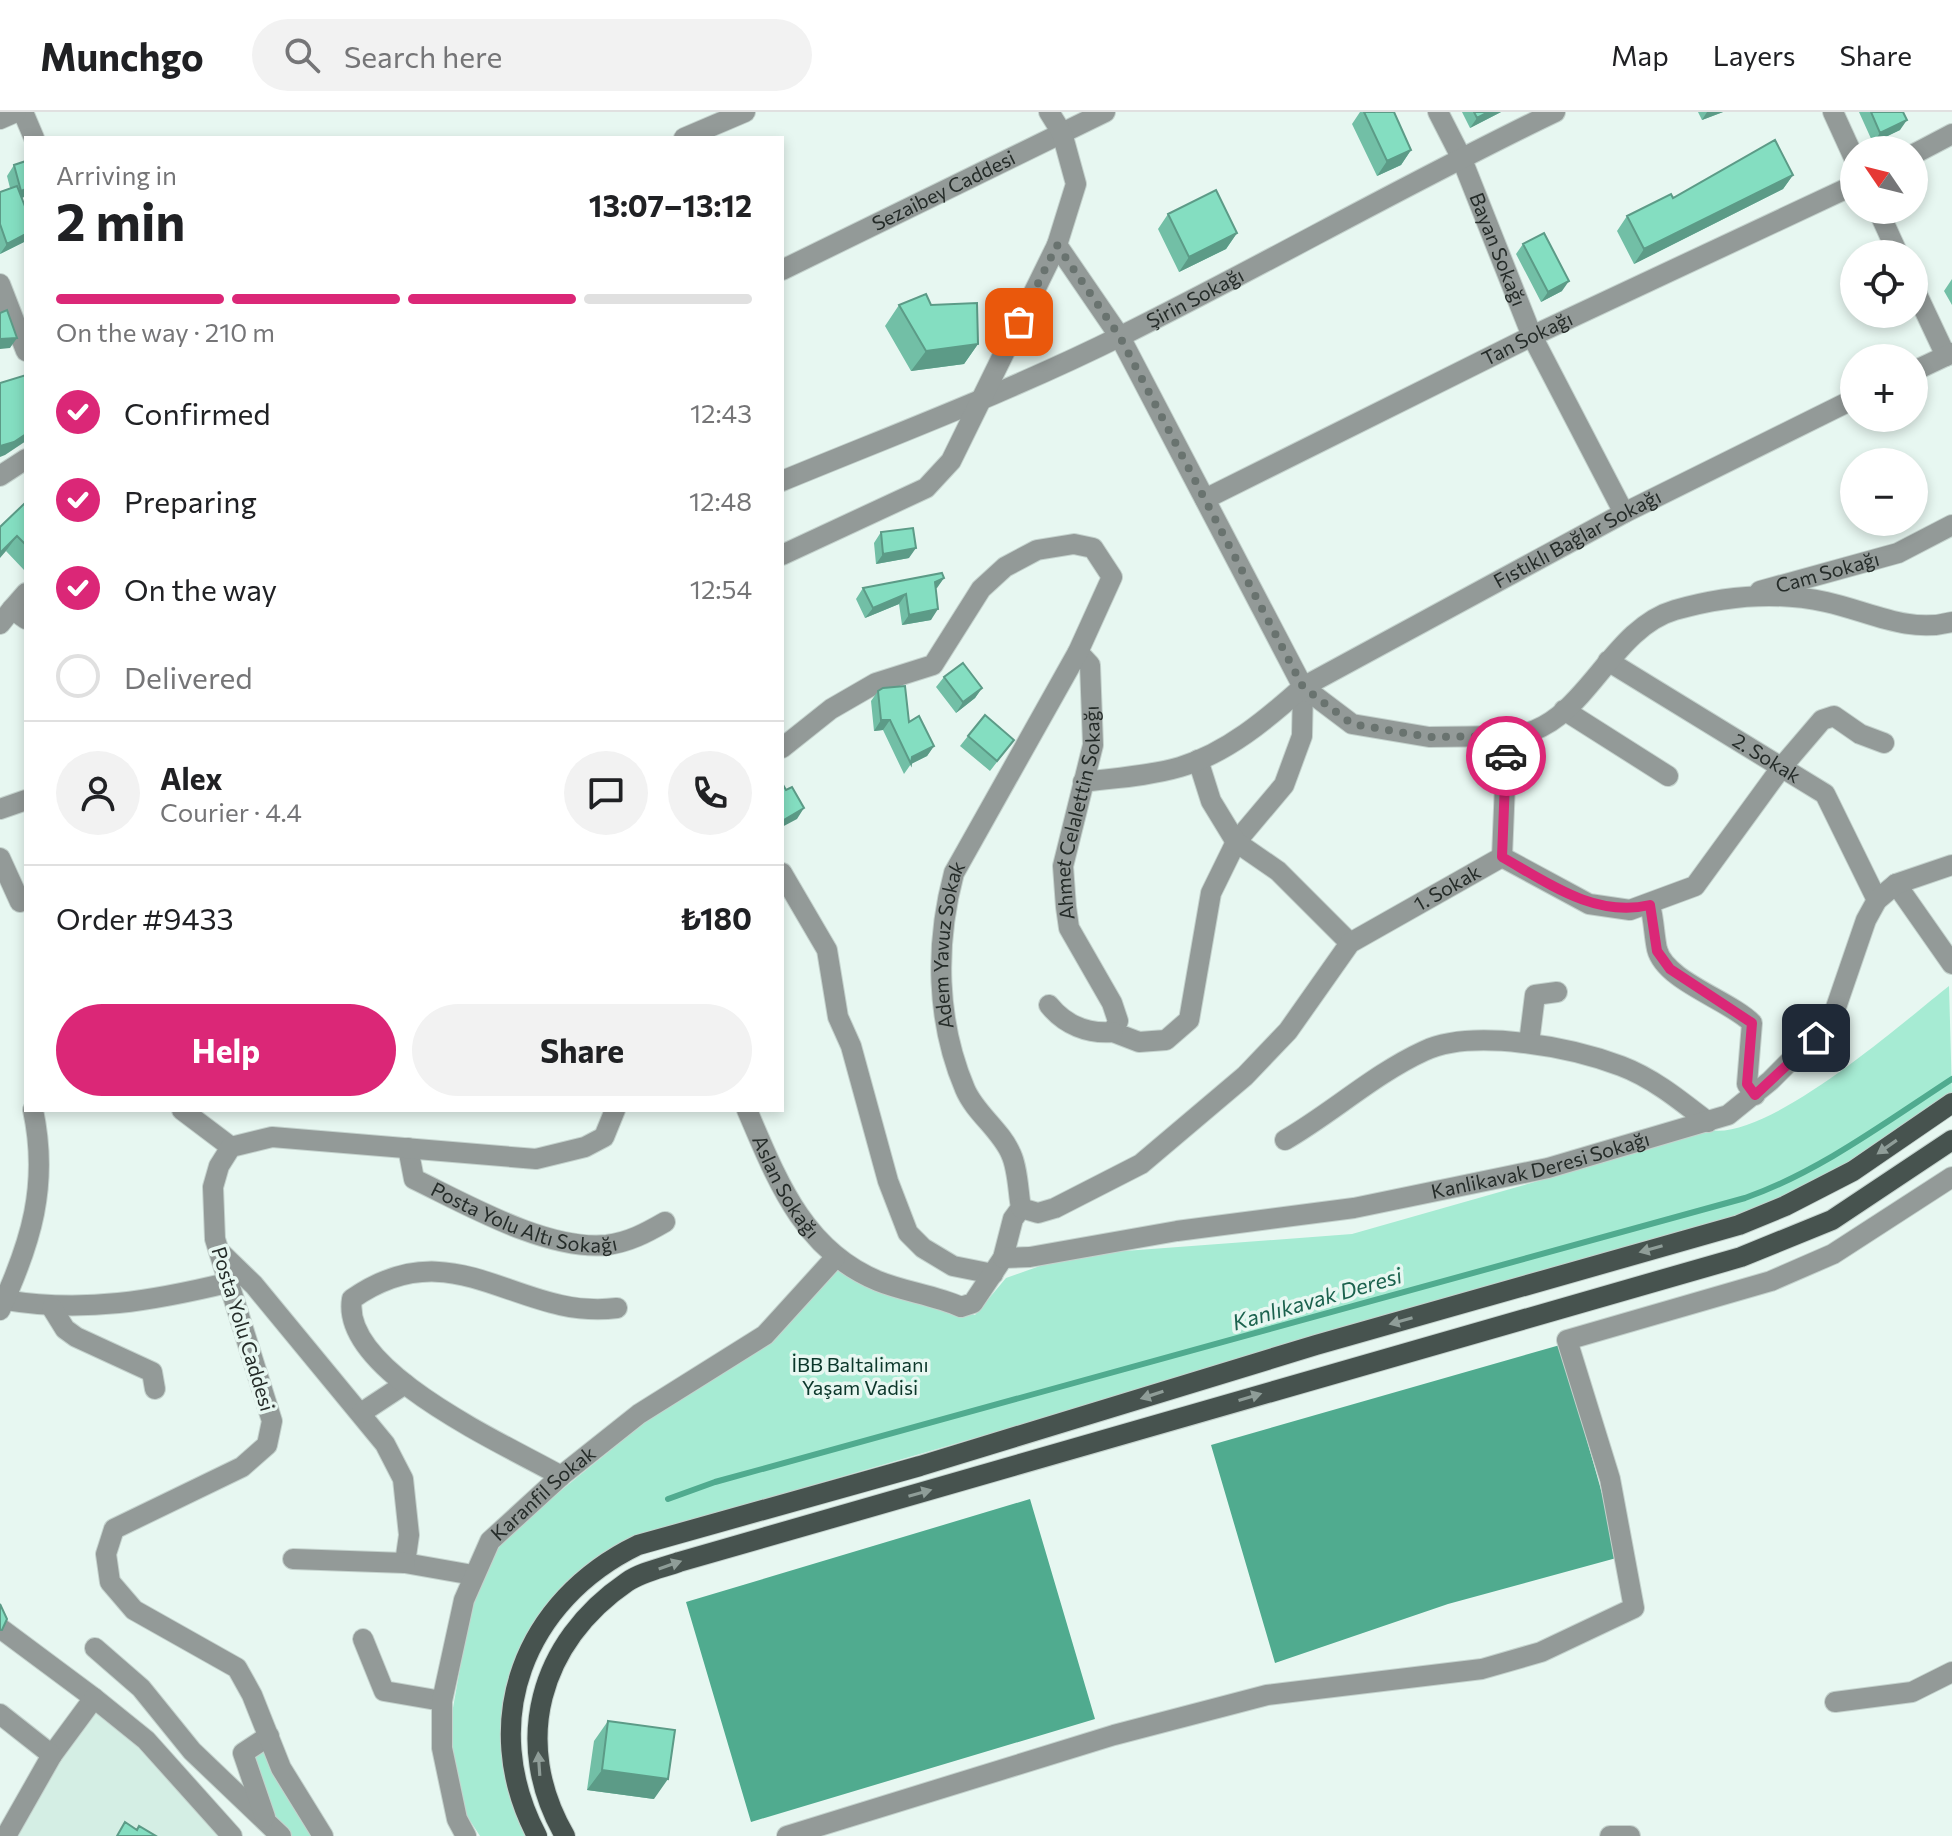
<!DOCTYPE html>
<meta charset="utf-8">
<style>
:root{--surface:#fff;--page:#f2f2f2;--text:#202124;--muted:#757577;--line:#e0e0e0;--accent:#db2777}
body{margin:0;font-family:Commissioner,sans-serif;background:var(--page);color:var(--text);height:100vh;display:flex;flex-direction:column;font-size:30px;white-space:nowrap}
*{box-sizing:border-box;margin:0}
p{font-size:26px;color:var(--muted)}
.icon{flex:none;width:44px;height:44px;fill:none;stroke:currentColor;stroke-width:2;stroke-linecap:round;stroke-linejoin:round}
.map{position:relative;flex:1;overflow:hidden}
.panel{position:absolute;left:24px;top:24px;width:760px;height:976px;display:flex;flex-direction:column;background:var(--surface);border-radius:0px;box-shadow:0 4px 12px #0003}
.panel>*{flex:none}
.needle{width:52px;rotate:305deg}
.tools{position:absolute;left:1840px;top:24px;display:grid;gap:16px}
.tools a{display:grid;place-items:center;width:88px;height:88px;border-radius:50%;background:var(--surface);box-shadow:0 4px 12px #0003;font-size:40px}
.pin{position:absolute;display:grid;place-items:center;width:68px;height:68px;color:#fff;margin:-34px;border-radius:16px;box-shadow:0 4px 12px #0006}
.courier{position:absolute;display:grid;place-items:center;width:80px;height:80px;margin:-40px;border:6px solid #db2777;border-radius:50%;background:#fff;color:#222;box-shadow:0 2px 10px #0007}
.headline em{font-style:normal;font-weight:700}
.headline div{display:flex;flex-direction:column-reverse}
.headline{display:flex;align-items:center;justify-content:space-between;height:136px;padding:0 32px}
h1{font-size:52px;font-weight:700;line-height:60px}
.bar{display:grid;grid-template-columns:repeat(4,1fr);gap:12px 8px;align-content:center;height:96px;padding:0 32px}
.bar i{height:10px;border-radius:6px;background:var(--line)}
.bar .selected{background:var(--accent)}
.bar p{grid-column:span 4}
.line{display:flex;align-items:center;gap:20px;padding:0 32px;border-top:2px solid var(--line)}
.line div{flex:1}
.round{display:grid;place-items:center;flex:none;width:84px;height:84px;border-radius:42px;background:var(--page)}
ol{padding:0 32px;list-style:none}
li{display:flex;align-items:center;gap:24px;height:88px}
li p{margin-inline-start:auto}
li .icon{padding:8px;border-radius:50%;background:var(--accent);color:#fff;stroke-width:4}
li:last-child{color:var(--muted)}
li i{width:44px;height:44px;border:4px solid var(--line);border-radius:50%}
.action{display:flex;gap:16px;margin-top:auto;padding:16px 32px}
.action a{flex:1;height:92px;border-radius:48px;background:var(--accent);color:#fff;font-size:32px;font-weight:700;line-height:92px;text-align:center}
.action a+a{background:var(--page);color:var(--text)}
header{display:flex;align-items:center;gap:48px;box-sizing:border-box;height:112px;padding:0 40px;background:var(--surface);border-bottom:2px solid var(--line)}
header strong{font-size:38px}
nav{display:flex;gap:44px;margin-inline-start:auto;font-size:28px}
.search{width:560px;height:72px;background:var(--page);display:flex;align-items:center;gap:20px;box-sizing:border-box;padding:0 28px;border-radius:44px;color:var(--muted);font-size:30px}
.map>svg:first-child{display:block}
.built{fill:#d4eee4}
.green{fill:#a6ebd3}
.water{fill:#50ab8f}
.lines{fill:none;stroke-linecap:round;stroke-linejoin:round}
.stream{stroke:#50ab8f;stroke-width:6}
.minor-casing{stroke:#c4d2cd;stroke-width:22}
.major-casing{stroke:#c4d2cd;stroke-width:22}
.minor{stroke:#939a98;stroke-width:20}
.major{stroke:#47534f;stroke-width:20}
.wall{fill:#72bfa6}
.shaded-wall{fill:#5c9b87}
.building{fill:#84dec1;stroke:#5c9b87;stroke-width:2}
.oneway{fill:#8f9d98}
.done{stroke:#69736f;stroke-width:8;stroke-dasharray:0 14.4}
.route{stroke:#db2777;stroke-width:10}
.labels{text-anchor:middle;stroke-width:7;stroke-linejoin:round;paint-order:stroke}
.street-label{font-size:20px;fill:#252c29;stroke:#e7f7f1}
.park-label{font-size:20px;fill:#0b362a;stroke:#e7f7f1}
.water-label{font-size:22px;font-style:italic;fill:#1b624e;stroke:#e7f7f1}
</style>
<header>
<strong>Munchgo</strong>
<div class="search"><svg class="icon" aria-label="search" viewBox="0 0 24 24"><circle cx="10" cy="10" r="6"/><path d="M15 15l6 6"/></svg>Search here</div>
<nav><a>Map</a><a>Layers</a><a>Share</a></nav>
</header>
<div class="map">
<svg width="1952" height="1724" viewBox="0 0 1952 1724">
<rect width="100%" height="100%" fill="#e7f7f1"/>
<path class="built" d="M94,1591L142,1631L226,1724H13Z"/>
<path class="green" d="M1949,874L1952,982L1827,1064L1788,1086L1736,1105L641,1423C515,1477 472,1601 527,1724H480L467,1704L457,1668L450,1613L474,1476L498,1430L836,1154L869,1172L975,1203L1006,1166L1071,1143L1352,1122L1545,1067L1703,1016C1758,1039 1903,910 1949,874Z
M264,1635L316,1724H287L268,1699L247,1643Z"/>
<path class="water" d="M1560,1233L1620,1445L1448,1492L1275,1551L1211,1333Z
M1030,1387L1095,1607L751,1710L686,1490Z"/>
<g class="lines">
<path class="stream" d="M668,1387L715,1370L1745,1086C1819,1060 1886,1010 1952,967"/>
<g class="minor-casing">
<g id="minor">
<path d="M23,0L34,26"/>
<path id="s1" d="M1438,0L1461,45L1532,224L1624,401"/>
<path d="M1833,0L1854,46"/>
<path d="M0,7L16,0"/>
<path d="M684,26L745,0"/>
<path d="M1914,42L1952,22"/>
<path d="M1878,98L1898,142"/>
<path id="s2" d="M1057,133L1120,225L1303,575L1302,624L1284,673L1236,730L1211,781L1189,908L1166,928L1139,930L1113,920L1118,909L1112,891L1069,816L1066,795L1063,754L1093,633L1090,553L1078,540"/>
<path id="s3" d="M782,158L1105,0"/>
<path d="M0,172L26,239"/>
<path d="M1914,176L1946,244"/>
<path d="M1914,259L1952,241"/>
<path d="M0,364L26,347"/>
<path id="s4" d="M782,369C896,322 1013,278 1123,223C1268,151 1409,70 1555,0"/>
<path id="s5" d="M1205,387L1532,224L1854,73"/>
<path d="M782,443L926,376L951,349L1057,133L1076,72L1062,21L1049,0"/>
<path id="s6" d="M1760,479L1898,441L1952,413"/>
<path d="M12,497L26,481"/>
<path d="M0,512L12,497L26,507"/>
<path id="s7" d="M1608,549L1825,682L1877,788"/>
<path d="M1303,575L1352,612L1429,625L1507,624L1502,745"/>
<path d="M1564,598L1668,664"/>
<path d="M1507,624C1583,622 1606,518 1675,498C1724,484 1776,479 1826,490C1868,499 1908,522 1952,510"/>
<path d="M1198,648L1211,689L1236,730L1278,759L1350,831"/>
<path id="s8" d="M1083,670C1115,666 1149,664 1180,655C1227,641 1267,607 1303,575L1624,401L1854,287"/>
<path d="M0,697L26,688"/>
<path d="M1502,745L1589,792L1630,798L1695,774L1781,656L1822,608L1834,604L1860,622L1884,631"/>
<path d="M0,746L20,790"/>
<path d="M782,761L827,838L838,905L851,934L888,1069L908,1121L923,1136L953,1154L993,1162"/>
<path d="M1896,772L1952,852"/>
<path d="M1650,793C1654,808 1654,823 1657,837C1665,869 1729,888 1752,911L1747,972L1755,983"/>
<path d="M1049,893C1065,913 1088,922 1113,920"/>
<path d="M1529,931L1535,883L1557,880"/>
<path d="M182,998L231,1035"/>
<path id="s9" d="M747,998C777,1068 803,1138 878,1169C905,1180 934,1183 961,1195L973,1191L1003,1146L1013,1107L1021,1096C1018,1079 1018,1057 1011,1042C1001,1018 975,1001 965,977C936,909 935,832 954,761L1078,540L1112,465L1093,436L1074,432L1037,438L1005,455L981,477L933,553L876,571L831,597L782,636"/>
<path d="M1285,1028C1332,1001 1374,962 1424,939C1473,916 1571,935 1621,954C1653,966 1681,989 1708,1010"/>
<path id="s10" d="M408,1036L414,1067C468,1093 547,1139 607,1133C629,1130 646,1121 665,1110"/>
<path id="s11" d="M1021,1096L1038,1101L1055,1096L1141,1052L1245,964L1288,919L1350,831L1502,745"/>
<path d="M222,1142L254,1173L385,1332L403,1367L409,1423L405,1451L473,1463"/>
<path id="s12" d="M1003,1146L1030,1145L1177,1119L1354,1096L1548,1056L1728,1003L1770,969L1832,907L1866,808L1877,788L1896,772L1952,753"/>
<path d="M5,1188C84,1201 153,1189 231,1170"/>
<path d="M52,1196L65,1217L76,1225L152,1260L155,1277"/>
<path d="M0,1198C31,1131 49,1073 33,998"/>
<path d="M361,1301L405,1272"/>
<path d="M561,1364C507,1333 340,1260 352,1187C455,1115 517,1209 617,1196"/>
<path d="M293,1447L405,1451"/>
<path d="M0,1516L94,1586L52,1643"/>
<path d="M363,1527L384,1579L442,1589"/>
<path d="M95,1536L141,1576L192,1639L281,1724"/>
<path d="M94,1586L146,1628L232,1724"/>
<path d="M1835,1590L1912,1580L1952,1560"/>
<path d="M0,1602L52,1643L6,1724"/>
<path d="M265,1705L243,1641L269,1624"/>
<path d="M323,1724L281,1656L252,1583L237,1556L134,1498L110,1470L106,1442L114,1417L242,1355L267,1333L272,1309L215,1127L213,1075L219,1054L231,1035L272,1025L536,1047L585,1035L604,1025L615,998"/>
<path id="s13" d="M466,1724L457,1707L442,1636V1589L464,1488L490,1429L561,1364L639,1302L765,1223L835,1146"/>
<path d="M787,1724L1114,1623L1267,1583L1482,1557L1541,1540L1634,1496L1610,1367L1567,1228L1771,1169L1833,1142L1952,1065"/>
<path d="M1610,1724H1630"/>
</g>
</g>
<g class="major-casing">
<path id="major" d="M537,1724C477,1610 524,1488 638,1433L920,1354L1316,1233L1739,1113L1785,1094L1853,1059L1952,991
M565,1724C511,1631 539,1530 627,1470C641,1460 662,1456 679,1450L1741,1145L1832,1108L1952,1028"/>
</g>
<use href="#minor" class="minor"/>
<use href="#major" class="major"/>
</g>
<path class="wall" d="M1360,0H1394L1411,38L1401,53L1377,64L1352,12Z
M1462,0H1501L1470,16Z
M1698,0H1723L1702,8Z
M1859,0H1903L1900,18L1873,31Z
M26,49V84L22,86L26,129L0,142V80L10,76L7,64L14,53Z
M1793,63L1783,77L1634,152L1617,119L1627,104L1673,86Z
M1168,102L1237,121L1226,137L1179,160L1158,117Z
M1523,132L1562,179L1541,190L1516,142Z
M1952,167V193L1944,179Z
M899,193H931L978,232L964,252L911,259L885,214Z
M26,390V456L24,458L6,439Z
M881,420L909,446L876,452L874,431Z
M944,466L935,477L931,508L902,513L899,492L865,506L856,487L863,476Z
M944,565L982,576L975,586L956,601L936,575Z
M878,579L934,634L927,644L911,652L904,662L883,618L874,619L871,589Z
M968,624L1014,628L990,659L960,634Z
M608,1609L654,1687L587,1678L594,1629Z"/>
<path class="shaded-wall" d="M1488,0H1501L1470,16L1477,6Z
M1707,0H1723L1702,8Z
M1907,8L1900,18L1873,31L1880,21Z
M1411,38L1401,53L1377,64L1387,49Z
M1793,63L1783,77L1634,152L1644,137Z
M26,77V84L14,89L21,79Z
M1237,121L1226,137L1179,160L1189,145Z
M26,122V129L0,142L7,132Z
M1569,169L1562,179L1541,190L1548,180Z
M17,226L10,236L0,237V227Z
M978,232L964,252L911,259L926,239Z
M26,322V329L5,343L0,345V334Z
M17,424L6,439L0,446V441Z
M916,436L909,446L876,452L883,442Z
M944,466L937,476L928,480L935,470Z
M906,482L899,492L865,506L873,496Z
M938,497L931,508L902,513L909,503Z
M982,576L975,586L956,601L963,590Z
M881,608H890L883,618L874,619Z
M934,634L927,644L911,652L912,645Z
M804,696L797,707L782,715V709Z
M602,1658L668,1667L654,1687L587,1678Z"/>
<path class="building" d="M1364,0H1394L1411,38L1387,49Z
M1474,0H1488L1477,6Z
M1871,0H1903L1907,8L1880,21Z
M1775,28L1793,63L1644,137L1627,104L1671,82L1673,86Z
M26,49V77L21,79L14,53Z
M17,74L26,97V122L7,132L0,112V80Z
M1216,78L1237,121L1189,145L1168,102Z
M1544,121L1569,169L1548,180L1523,132Z
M926,182L931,193L977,191L978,232L926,239L899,193Z
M7,198L17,226L0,227V201Z
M26,263V322L14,330L0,334V271Z
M26,390V433L17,424L0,441V415Z
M913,416L916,436L883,442L881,420Z
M942,461L944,466L935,470L938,497L909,503L906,482L873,496L863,476Z
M963,551L982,576L963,590L944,565Z
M905,574L909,610L919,604L934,634L912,645L911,652L890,608H881L878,579L883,576Z
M985,603L1014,628L997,649L968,624Z
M782,671L786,678L792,675L804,696L782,709Z
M0,1492L7,1507L2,1518H0Z
M608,1609L675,1618L668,1667L602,1658Z
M125,1710L137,1718L139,1714L156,1724H117Z"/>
<defs><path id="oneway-solid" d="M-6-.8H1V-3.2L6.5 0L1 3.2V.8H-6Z" transform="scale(2)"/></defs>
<g class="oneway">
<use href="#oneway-solid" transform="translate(1887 1035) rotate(145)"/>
<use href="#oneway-solid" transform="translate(1651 1137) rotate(164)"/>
<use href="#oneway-solid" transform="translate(1401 1209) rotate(164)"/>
<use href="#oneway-solid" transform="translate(1152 1283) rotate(162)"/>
<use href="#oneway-solid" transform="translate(1250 1285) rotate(-17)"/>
<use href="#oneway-solid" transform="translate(920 1381) rotate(-16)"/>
<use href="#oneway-solid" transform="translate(670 1453) rotate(-19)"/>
<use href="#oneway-solid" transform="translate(539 1652) rotate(-94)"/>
</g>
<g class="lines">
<path class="done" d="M1019,210L1057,133L1120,225L1303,575L1352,612L1429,625L1507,624L1506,644"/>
<path class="route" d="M1506,644L1502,745C1548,771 1595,806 1650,793L1657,839L1670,857L1752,911L1747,972L1755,983L1816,926"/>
</g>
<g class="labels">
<g class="street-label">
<text dy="7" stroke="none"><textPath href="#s3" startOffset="180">Sezaibey Caddesi</textPath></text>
<text dy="7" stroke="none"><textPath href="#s1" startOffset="150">Bayan Sokağı</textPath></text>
<text dy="7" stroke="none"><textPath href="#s4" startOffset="452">Şirin Sokağı</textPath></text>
<text dy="7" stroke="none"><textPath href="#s5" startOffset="360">Tan Sokağı</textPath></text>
<text dy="7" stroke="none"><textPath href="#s8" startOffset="558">Fıstıklı Bağlar Sokağı</textPath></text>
<text dy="7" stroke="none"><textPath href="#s6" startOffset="70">Cam Sokağı</textPath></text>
<text dy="7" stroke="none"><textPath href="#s7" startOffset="186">2. Sokak</textPath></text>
<text dy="7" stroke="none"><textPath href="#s2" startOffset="1188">Ahmet Celalettin Sokağı</textPath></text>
<text dy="7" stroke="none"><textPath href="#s11" startOffset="550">1. Sokak</textPath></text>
<text dy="7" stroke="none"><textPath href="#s9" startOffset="712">Adem Yavuz Sokak</textPath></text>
<text dy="7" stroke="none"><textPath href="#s12" startOffset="546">Kanlikavak Deresi Sokağı</textPath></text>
<text dy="7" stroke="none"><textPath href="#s9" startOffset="86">Aslan Sokağı</textPath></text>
<text dy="7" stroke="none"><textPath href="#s10" startOffset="150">Posta Yolu Altı Sokağı</textPath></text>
<text transform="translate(243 1217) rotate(73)" y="7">Posta Yolu Caddesi</text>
<text dy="7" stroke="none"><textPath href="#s13" startOffset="378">Karanfil Sokak</textPath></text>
</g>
<g class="park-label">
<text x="860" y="1260">İBB Baltalimanı<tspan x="860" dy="23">Yaşam Vadisi</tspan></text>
</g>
<g class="water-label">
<text transform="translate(1317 1187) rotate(-16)" y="8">Kanlıkavak Deresi</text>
</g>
</g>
</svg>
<div class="tools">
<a><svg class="needle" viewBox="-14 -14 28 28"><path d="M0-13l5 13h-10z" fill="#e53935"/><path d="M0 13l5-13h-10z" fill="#757577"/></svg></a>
<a><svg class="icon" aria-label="locate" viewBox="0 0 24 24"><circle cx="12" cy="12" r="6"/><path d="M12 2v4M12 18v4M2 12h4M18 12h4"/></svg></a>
<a>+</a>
<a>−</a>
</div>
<div class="pin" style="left:1019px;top:210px;background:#ea580c"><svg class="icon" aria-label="bag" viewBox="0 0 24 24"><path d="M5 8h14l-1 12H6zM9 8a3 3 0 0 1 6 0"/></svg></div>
<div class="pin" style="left:1816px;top:926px;background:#1f2937"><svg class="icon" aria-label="home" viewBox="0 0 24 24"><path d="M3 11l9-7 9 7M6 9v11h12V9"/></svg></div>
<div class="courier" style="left:1506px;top:644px"><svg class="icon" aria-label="car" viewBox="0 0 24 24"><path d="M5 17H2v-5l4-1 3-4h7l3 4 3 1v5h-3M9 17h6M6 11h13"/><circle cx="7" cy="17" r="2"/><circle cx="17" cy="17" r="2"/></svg></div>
<section class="panel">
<div class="headline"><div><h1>2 min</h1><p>Arriving in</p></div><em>13:07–13:12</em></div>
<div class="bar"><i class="selected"></i><i class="selected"></i><i class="selected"></i><i></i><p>On the way · 210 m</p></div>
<ol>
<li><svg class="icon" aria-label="check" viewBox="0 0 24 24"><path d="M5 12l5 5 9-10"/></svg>Confirmed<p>12:43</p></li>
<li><svg class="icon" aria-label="check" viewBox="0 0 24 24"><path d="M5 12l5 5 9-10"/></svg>Preparing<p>12:48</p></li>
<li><svg class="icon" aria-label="check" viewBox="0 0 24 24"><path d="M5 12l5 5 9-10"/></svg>On the way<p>12:54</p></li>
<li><i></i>Delivered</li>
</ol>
<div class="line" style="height:144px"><a class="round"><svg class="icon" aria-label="person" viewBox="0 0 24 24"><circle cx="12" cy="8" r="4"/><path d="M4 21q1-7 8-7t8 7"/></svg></a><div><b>Alex</b><p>Courier · 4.4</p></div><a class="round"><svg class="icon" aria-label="chat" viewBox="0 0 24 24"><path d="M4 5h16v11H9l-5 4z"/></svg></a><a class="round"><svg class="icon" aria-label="phone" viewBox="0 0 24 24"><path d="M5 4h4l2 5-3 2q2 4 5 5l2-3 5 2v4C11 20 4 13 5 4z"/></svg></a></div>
<div class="line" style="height:104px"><div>Order #9433</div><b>₺180</b></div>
<div class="action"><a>Help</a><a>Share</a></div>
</section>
</div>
